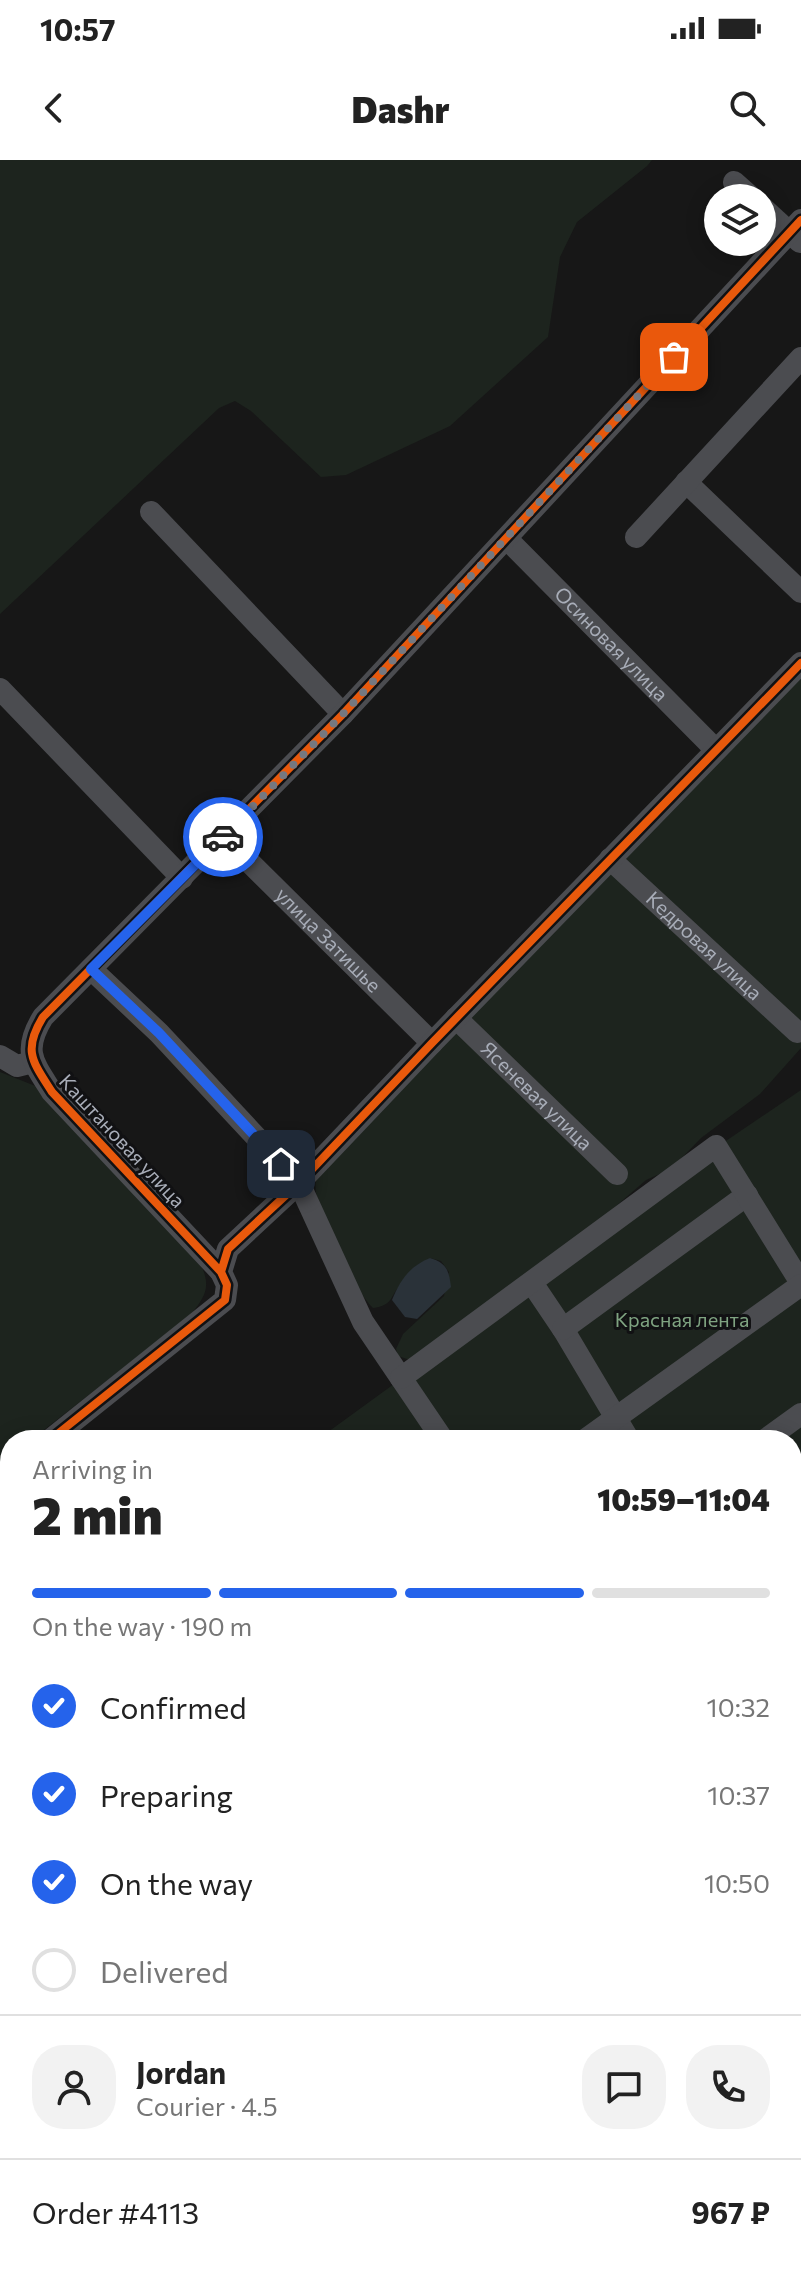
<!DOCTYPE html>
<meta charset="utf-8">
<style>
:root{--surface:#fff;--page:#f2f2f2;--text:#222;--muted:#767676;--line:#e0e0e0;--accent:#2563eb}
body{margin:0;font-family:Commissioner,sans-serif;background:var(--page);color:var(--text);height:100vh;display:flex;flex-direction:column;font-size:30px;white-space:nowrap}
*{box-sizing:border-box;margin:0}
p{font-size:26px;color:var(--muted)}
.icon{flex:none;width:44px;height:44px;fill:none;stroke:currentColor;stroke-width:2;stroke-linecap:round;stroke-linejoin:round}
.map{position:relative;flex:1;overflow:hidden}
.drawer{position:absolute;left:0px;top:1270px;width:802px;height:848px;display:flex;flex-direction:column;background:var(--surface);border-radius:32px 32px 0 0;box-shadow:0 4px 20px #0003}
.drawer>*{flex:none}
.controls{position:absolute;left:704px;top:24px;display:grid;gap:16px}
.controls a{display:grid;place-items:center;width:72px;height:72px;border-radius:50%;background:var(--surface);box-shadow:0 4px 20px #0003;font-size:40px}
.pin{position:absolute;display:grid;place-items:center;width:68px;height:68px;color:#fff;margin:-34px;border-radius:16px;box-shadow:0 4px 12px #0006}
.courier{position:absolute;display:grid;place-items:center;width:80px;height:80px;margin:-40px;border:6px solid #2563eb;border-radius:50%;background:#fff;color:#222;box-shadow:0 2px 10px #0007}
.headline em{font-style:normal;font-weight:800}
.headline div{display:flex;flex-direction:column-reverse}
.headline{display:flex;align-items:center;justify-content:space-between;height:136px;padding:0 32px}
h1{font-size:52px;font-weight:800;line-height:60px}
.bar{display:grid;grid-template-columns:repeat(4,1fr);gap:12px 8px;align-content:center;height:96px;padding:0 32px}
.bar i{height:10px;border-radius:6px;background:var(--line)}
.bar .selected{background:var(--accent)}
.bar p{grid-column:span 4}
.line{display:flex;align-items:center;gap:20px;padding:0 32px;border-top:2px solid var(--line)}
.line div{flex:1}
.round{display:grid;place-items:center;flex:none;width:84px;height:84px;border-radius:32px;background:var(--page)}
ol{padding:0 32px;list-style:none}
li{display:flex;align-items:center;gap:24px;height:88px}
li p{margin-inline-start:auto}
li .icon{padding:8px;border-radius:50%;background:var(--accent);color:#fff;stroke-width:4}
li:last-child{color:var(--muted)}
li i{width:44px;height:44px;border:4px solid var(--line);border-radius:50%}
.status{display:flex;justify-content:space-between;align-items:center;height:56px;padding:0 40px;background:var(--surface);direction:ltr}
.status svg{height:22px;fill:currentColor}
header{display:flex;justify-content:space-between;align-items:center;height:104px;padding:0 32px;background:var(--surface);font-size:36px;font-weight:800}
.map>svg:first-child{display:block}
.green{fill:#1d241e}
.water{fill:#2a3239}
.lines{fill:none;stroke-linecap:round;stroke-linejoin:round}
.minor{stroke:#4b4c50;stroke-width:22}
.cycleway-casing{stroke:#111113;stroke-width:13}
.cycleway{stroke:#e8590c;stroke-width:8}
.done{stroke:#757880;stroke-width:8;stroke-dasharray:0 14.4}
.route{stroke:#2563eb;stroke-width:10}
.labels{text-anchor:middle;stroke-width:6;stroke-linejoin:round;paint-order:stroke}
.street-label{font-size:20px;fill:#a8adb8;stroke:#111113}
.park-label{font-size:20px;fill:#7fa381;stroke:#111113}
</style>
<div class="status"><b>10:57</b><svg viewBox="0 0 49 12"><path d="M0 12V9h3v3zM5 12V6h3v6zM10 12V3h3v9zM15 12V0h3v12zM26 1h20v11H26zM47 4h2v5h-2z"/></svg></div>
<header><svg class="icon" aria-label="back" viewBox="0 0 24 24"><path d="M15 5l-7 7 7 7"/></svg>Dashr<svg class="icon" aria-label="search" viewBox="0 0 24 24"><circle cx="10" cy="10" r="6"/><path d="M15 15l6 6"/></svg></header>
<div class="map">
<svg width="801" height="2118" viewBox="0 0 801 2118">
<rect width="100%" height="100%" fill="#171717"/>
<path class="green" d="M0,0H652L647,6L577,62L560,97L548,177L450,266L346,315L321,317L251,251L235,241L219,248L0,454Z
M801,513V888L760,934L701,978L671,1009L646,1020L600,1060L410,1200L398,1196L396,1189L403,1174L444,1136L449,1112L441,1101L430,1098C421,1107 410,1115 401,1124C389,1137 394,1145 373,1148C353,1129 324,1061 316,1033C315,1027 316,1020 316,1014Z
M0,912L38,927L201,1105C212,1129 204,1137 190,1156L31,1280H10V1296L0,1304Z
M801,930V1646L792,1652V1280H442L402,1219L717,987Z
M394,1224L430,1280H317Z
M10,1502V1956L0,1942V1510Z
M792,1663L801,1674V2098L792,2105Z
M115,2108H788L776,2118H122Z"/>
<path class="water" d="M430,1098C447,1103 449,1111 451,1127L417,1159L405,1157L392,1140C400,1120 410,1106 430,1098Z"/>
<g class="lines">
<g class="minor">
<path d="M734,22L752,38"/>
<path d="M762,47L800,82"/>
<path d="M686,322L801,432"/>
<path d="M151,352L343,554"/>
<path d="M636,377L801,198"/>
<path id="s1" d="M507,379L716,590"/>
<path d="M0,529L182,718"/>
<path id="s2" d="M223,676L432,883"/>
<path id="s3" d="M610,699L797,872"/>
<path d="M91,809L159,873L299,1023L363,1162L443,1280"/>
<path id="s4" d="M456,858L617,1014"/>
<path d="M0,896L17,906L33,902"/>
<path d="M221,1112L52,932C33,902 22,891 43,857L343,554L801,60"/>
<path d="M532,1123L563,1169L629,1280"/>
<path d="M563,1169L747,1035"/>
<path d="M401,1218L716,986L801,1123"/>
<path d="M50,1280L225,1140L227,1125L221,1112L228,1089L299,1023L432,883L801,503"/>
<path d="M585,1280L801,1125"/>
<path d="M765,1280L801,1254"/>
<path d="M0,1320L10,1312"/>
<path d="M792,1386L801,1379"/>
<path d="M0,1510L10,1502"/>
<path d="M792,1516L801,1510"/>
<path d="M0,1562L10,1576"/>
<path d="M792,1656L801,1649"/>
<path d="M0,1751L10,1765"/>
<path d="M792,1858L801,1870"/>
<path d="M0,1942L10,1956"/>
<path d="M0,1996L10,1990"/>
<path d="M180,2108L181,2118"/>
<path d="M235,2108L243,2118"/>
<path d="M608,2108L615,2118"/>
<path d="M778,2118L790,2108"/>
</g>
<g class="cycleway-casing">
<path id="cycleway" d="M221,1112L52,932C33,902 22,891 43,857L343,554L801,60
M50,1280L225,1140L227,1125L221,1112L228,1089L299,1023L432,883L801,503"/>
</g>
<use href="#cycleway" class="cycleway"/>
</g>
<g class="lines">
<path class="done" d="M223,677L343,554L674,197"/>
<path class="route" d="M223,677L91,809L159,873L281,1004"/>
</g>
<g class="labels">
<g class="street-label">
<text dy="7" stroke="none"><textPath href="#s1" startOffset="148">Осиновая улица</textPath></text>
<text dy="7" stroke="none"><textPath href="#s2" startOffset="148">улица Затишье</textPath></text>
<text dy="7" stroke="none"><textPath href="#s3" startOffset="128">Кедровая улица</textPath></text>
<text dy="7" stroke="none"><textPath href="#s4" startOffset="112">Ясеневая улица</textPath></text>
<text transform="translate(122 981) rotate(47)" y="7">Каштановая улица</text>
</g>
<g class="park-label">
<text x="682" y="1167">Красная лента</text>
</g>
</g>
</svg>
<div class="controls">
<a><svg class="icon" aria-label="layers" viewBox="0 0 24 24"><path d="M12 4l9 5-9 5-9-5zM3 14l9 5 9-5"/></svg></a>
</div>
<div class="pin" style="left:674px;top:197px;background:#ea580c"><svg class="icon" aria-label="bag" viewBox="0 0 24 24"><path d="M5 8h14l-1 12H6zM9 8a3 3 0 0 1 6 0"/></svg></div>
<div class="pin" style="left:281px;top:1004px;background:#1f2937"><svg class="icon" aria-label="home" viewBox="0 0 24 24"><path d="M3 11l9-7 9 7M6 9v11h12V9"/></svg></div>
<div class="courier" style="left:223px;top:677px"><svg class="icon" aria-label="car" viewBox="0 0 24 24"><path d="M5 17H2v-5l4-1 3-4h7l3 4 3 1v5h-3M9 17h6M6 11h13"/><circle cx="7" cy="17" r="2"/><circle cx="17" cy="17" r="2"/></svg></div>
<section class="drawer">
<div class="headline"><div><h1>2 min</h1><p>Arriving in</p></div><em>10:59–11:04</em></div>
<div class="bar"><i class="selected"></i><i class="selected"></i><i class="selected"></i><i></i><p>On the way · 190 m</p></div>
<ol>
<li><svg class="icon" aria-label="check" viewBox="0 0 24 24"><path d="M5 12l5 5 9-10"/></svg>Confirmed<p>10:32</p></li>
<li><svg class="icon" aria-label="check" viewBox="0 0 24 24"><path d="M5 12l5 5 9-10"/></svg>Preparing<p>10:37</p></li>
<li><svg class="icon" aria-label="check" viewBox="0 0 24 24"><path d="M5 12l5 5 9-10"/></svg>On the way<p>10:50</p></li>
<li><i></i>Delivered</li>
</ol>
<div class="line" style="height:144px"><a class="round"><svg class="icon" aria-label="person" viewBox="0 0 24 24"><circle cx="12" cy="8" r="4"/><path d="M4 21q1-7 8-7t8 7"/></svg></a><div><b>Jordan</b><p>Courier · 4.5</p></div><a class="round"><svg class="icon" aria-label="chat" viewBox="0 0 24 24"><path d="M4 5h16v11H9l-5 4z"/></svg></a><a class="round"><svg class="icon" aria-label="phone" viewBox="0 0 24 24"><path d="M5 4h4l2 5-3 2q2 4 5 5l2-3 5 2v4C11 20 4 13 5 4z"/></svg></a></div>
<div class="line" style="height:104px"><div>Order #4113</div><b>967 ₽</b></div>
</section>
</div>
